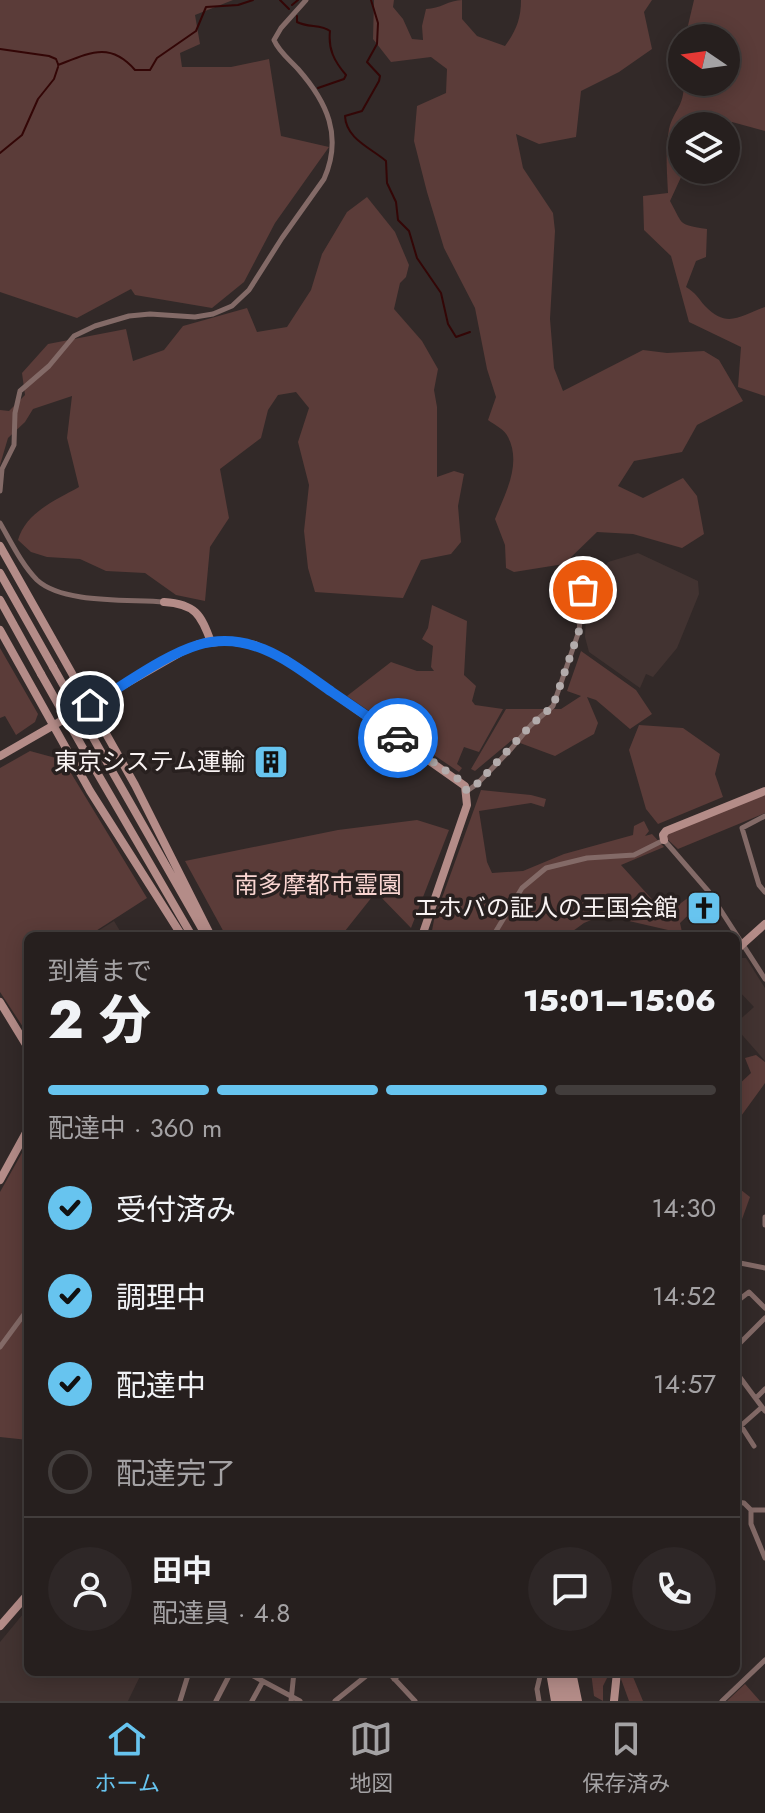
<!DOCTYPE html>
<html lang="ja">
<meta charset="utf-8">
<style>
:root{--surface:#261f1e;--page:#2e2727;--text:#f1f3f6;--muted:#a4a2a4;--line:#423d3c;--accent:#67c4ef}
body{margin:0;font-family:Jost,"Noto Sans JP",sans-serif;background:var(--page);color:var(--text);height:100vh;display:flex;flex-direction:column;font-size:30px;white-space:nowrap}
*{box-sizing:border-box;margin:0}
p{font-size:26px;color:var(--muted)}
.icon{flex:none;width:44px;height:44px;fill:none;stroke:currentColor;stroke-width:2;stroke-linecap:round;stroke-linejoin:round}
.map{position:relative;flex:1;overflow:hidden}
.panel{position:absolute;left:24px;top:932px;width:716px;height:744px;display:flex;flex-direction:column;background:var(--surface);border-radius:12px;box-shadow:0 4px 20px #0003,0 0 0 2px var(--line)}
.panel>*{flex:none}
.needle{width:52px;rotate:283deg}
.tools{position:absolute;left:668px;top:24px;display:grid;gap:16px}
.tools a{display:grid;place-items:center;width:72px;height:72px;border-radius:50%;background:var(--surface);box-shadow:0 4px 20px #0003,0 0 0 2px var(--line);font-size:40px}
.pin{position:absolute;display:grid;place-items:center;width:68px;height:68px;color:#fff;margin:-34px;border:4px solid #fff;border-radius:50%;box-shadow:0 2px 8px #0007}
.courier{position:absolute;display:grid;place-items:center;width:80px;height:80px;margin:-40px;border:6px solid #1a73e8;border-radius:50%;background:#fff;color:#222;box-shadow:0 2px 10px #0007}
.summary em{font-style:normal;font-weight:800}
.summary div{display:flex;flex-direction:column-reverse}
.summary{display:flex;align-items:center;justify-content:space-between;height:136px;padding:0 24px}
h1{font-size:52px;font-weight:800;line-height:60px}
.bar{display:grid;grid-template-columns:repeat(4,1fr);gap:12px 8px;align-content:center;height:96px;padding:0 24px}
.bar i{height:10px;border-radius:6px;background:var(--line)}
.bar .active{background:var(--accent)}
.bar p{grid-column:span 4}
.line{display:flex;align-items:center;gap:20px;padding:0 24px;border-top:2px solid var(--line)}
.line div{flex:1}
.round{display:grid;place-items:center;flex:none;width:84px;height:84px;border-radius:42px;background:var(--page)}
ol{padding:0 24px;list-style:none}
li{display:flex;align-items:center;gap:24px;height:88px}
li p{margin-inline-start:auto}
li .icon{padding:8px;border-radius:50%;background:var(--accent);color:#111;stroke-width:4}
li:last-child{color:var(--muted)}
li i{width:44px;height:44px;border:4px solid var(--line);border-radius:50%}
.tab-bar{display:flex;justify-content:space-around;align-items:center;height:112px;border-top:2px solid var(--line);background:var(--surface);font-size:22px;color:var(--muted)}
.tab-bar a{display:grid;justify-items:center;gap:4px}
.tab-bar .active{color:var(--accent)}
.map>svg:first-child{display:block}
.built{fill:#423331}
.green{fill:#5b3c39}
.lines{fill:none;stroke-linecap:round;stroke-linejoin:round}
.stream{stroke:#330606;stroke-width:2}
.street{stroke:#836a67;stroke-width:5}
.secondary{stroke:#b48c88;stroke-width:8}
.secondary-bridge{stroke:#b48c88;stroke-width:8}
.done{stroke:#b3acac;stroke-width:8;stroke-dasharray:0 14.4}
.route{stroke:#1a73e8;stroke-width:10}
.labels{text-anchor:middle;stroke-width:7;stroke-linejoin:round;paint-order:stroke}
.poi-label{font-size:24px;fill:#f9f3f3;stroke:#28201f;text-anchor:end}
.park-label{font-size:24px;fill:#f9d5d1;stroke:#28201f}
</style>
<div class="map">
<svg width="765" height="1701" viewBox="0 0 765 1701">
<rect width="100%" height="100%" fill="#322928"/>
<path class="built" d="M638,553L698,581L699,594L677,648L653,677L646,674L640,688L589,652L585,637L587,590L592,588L608,562Z
M114,921L123,936H90Z
M742,958H746L765,988V1061L736,1028V1023L754,1007L736,988V962Z
M28,1608V1672H142L128,1701H0V1642Z"/>
<path class="green" d="M0,0H233L195,15L200,44L180,53L182,67H231L269,59L281,136L329,147L275,223L244,282L212,308L135,295L131,289L77,318L0,292Z
M374,0H394L393,7L403,19L412,39L423,40L422,26L426,9C440,9 449,0 462,0V19L477,36L505,46C516,31 521,19 521,0H652L644,12L652,49L619,72L581,91L576,137L539,144L516,134L523,168L553,213L555,231L550,319L554,368L563,391L643,350L667,353L704,351L719,360L743,401L697,425L682,452L634,461L618,486L643,498L683,478L697,496L704,534L682,548L633,534L597,532L564,564L514,572L506,568L505,545L495,519C505,494 522,464 508,437C505,430 495,425 488,420L496,397L487,369L475,308L444,248L427,192L414,141L417,106L446,93L447,69L431,57L391,62L373,39Z
M694,0H765V131L732,122L726,157V126H682V170H704L682,175L670,201C684,226 677,224 707,229L706,257L696,261L686,287C696,293 698,298 705,306C727,329 740,316 765,307V396L738,387L741,347L689,322L671,256L644,230L643,196L668,193C667,171 665,151 669,129C674,109 684,108 684,82H726V38H685Z
M367,197L395,232L409,265L406,277L400,283L394,309L422,341L438,369L434,390L437,407V477L454,471L464,474L458,506L461,542L451,554L421,560L403,598L315,592L308,568L304,531L309,485L298,442L309,408L296,392L278,395L268,410L261,438L220,469L229,518L210,547L205,601L176,595L145,573L106,571L80,559L47,557L31,552L18,540C26,512 56,500 79,487L67,438L72,396L33,409L25,422L8,438L0,465V410L9,411L25,395L22,373L48,344L126,329L133,361L164,350L183,326L247,308L257,332L287,327L311,290L322,254L347,212Z
M432,605L467,621L464,675L476,686L472,701L475,705L503,709L479,752L464,747L457,764L462,768L459,772L347,696L391,662L417,671H434L431,667L433,646L422,639L428,628Z
M0,648L38,714L35,722L16,735L5,716L0,718Z
M581,651L636,690L652,714L630,729L596,700L587,697L598,723L594,734L555,756L512,740L475,771L471,769L506,709H561L581,696L567,691Z
M639,725L683,728L720,754L715,774L723,797L658,824L646,809L629,750Z
M30,751L63,760L147,898L88,936H28V1029L23,1027L0,992V768Z
M481,790L531,795L546,799L544,807L531,803L479,811L487,862L492,873L523,871L564,854L633,835L634,826L644,821L649,831L645,836L652,834L664,847L621,865L668,917L677,906L697,891L704,896V900L680,923L682,932L679,936H671L667,933L668,930L603,915L584,923L566,936H431L434,920Z
M765,794V813L678,849L666,838L667,833Z
M417,820L449,830L411,928L376,892L341,936H226L185,861L338,830Z
M756,1055L765,1062V1083L736,1123V1087L751,1073L745,1058Z
M28,1142V1440L0,1437V1192Z
M736,1186L750,1197L736,1236Z
M591,1672H610L603,1686V1701L594,1696Z
M622,1672H631L643,1701H629L621,1679Z
M745,1684L760,1701H727Z"/>
<g class="lines">
<path class="stream" d="M280,0L289,9
M371,0L378,23L377,44L367,62L380,76L379,81L362,111L345,116C346,139 371,148 386,161L387,183L396,202L398,220L409,231L417,258L441,293L448,324L456,337L470,332
M292,5L298,0
M297,16V22C308,28 321,24 330,31C328,49 334,61 346,75L344,79L318,88
M0,49L49,56L56,59L58,64
M58,65C89,53 110,41 135,70H150L157,58L196,31L206,7L238,5L253,0
M0,153L22,135L38,99L54,79L58,67"/>
<path class="street" d="M0,491L2,469L14,445L15,413L20,391L49,366L74,336L95,326L129,316L150,314L195,317L213,314L232,306L249,290L282,238L324,179C343,136 327,102 298,69C290,60 279,52 274,40L281,28L306,0
M0,523C11,542 22,565 37,580C63,604 129,599 164,602
M467,791L477,784L511,749L531,725L553,706L579,631L583,590
M765,816L742,828L759,885L765,892
M664,840L709,892L765,979
M493,936L522,888L546,868L587,858L634,855L660,842
M765,1217V1225
M736,1260L740,1263L765,1268
M736,1302L749,1292L765,1308
M0,1347L28,1309
M736,1347L765,1318
M736,1372L765,1411
M756,1398L765,1389
M736,1418L754,1446
M736,1430L762,1407
M736,1502L744,1503L751,1510
M765,1510H751V1524L765,1558
M246,1672L300,1701
M388,1672L415,1701
M394,1679L402,1672
M180,1701L189,1672
M216,1701L231,1672
M252,1701L263,1681
M291,1701L294,1672
M335,1701L371,1672
M539,1701L537,1689L541,1672
M722,1701L765,1660"/>
<path class="secondary" d="M0,546L135,785L211,936
M0,573L53,667
M0,600L41,674
M164,602C195,604 201,614 211,642
M0,630L90,791L182,936
M0,756L181,652L199,644L228,641L255,645L285,659L465,786L467,805L422,936
M104,757L205,934
M92,764L192,936
M664,840L663,835L666,831L765,791
M736,950L765,924
M0,1002L28,1048
M0,1180L28,1129
M0,1626L28,1594
M550,1672L555,1701
M557,1672L563,1701
M565,1672L571,1701
M572,1672L578,1701
M614,1701L617,1672"/>
<path class="secondary-bridge" d="M53,667L104,757
M41,674L92,764"/>
</g>
<g class="lines">
<path class="done" d="M398,738L461,781L467,791L477,784L531,725L553,706L579,631L583,590"/>
<path class="route" d="M90,705C122,687 164,655 198,645C251,629 292,664 332,692C354,707 376,722 398,738"/>
</g>
<defs>
<g id="building-square" transform="scale(1.8)"><rect x="-9" y="-9" width="18" height="18" rx="4" fill="#67c4ef" stroke="#28201f"/><path d="M-4-6H4V6H1V3H-1V6H-4ZM-2.5-4.3h1.7v1.8h-1.7ZM.8-4.3h1.7v1.8H.8ZM-2.5-1h1.7V.8h-1.7ZM.8-1h1.7V.8H.8Z" fill="#111"/></g>
<g id="church-square" transform="scale(1.8)"><rect x="-9" y="-9" width="18" height="18" rx="4" fill="#67c4ef" stroke="#28201f"/><path d="M-1.2-6h2.4v3.5h3.3v2.4h-3.3V6h-2.4V-.1h-3.3v-2.4h3.3Z" fill="#111"/></g>
</defs>
<g fill-rule="evenodd">
<use href="#building-square" x="271" y="762"/>
<use href="#church-square" x="704" y="908"/>
</g>
<g class="labels">
<g class="poi-label">
<text x="245" y="770">東京システム運輸</text>
<text x="678" y="916">エホバの証人の王国会館</text>
</g>
<g class="park-label">
<text x="318" y="893">南多摩都市霊園</text>
</g>
</g>
</svg>
<div class="tools">
<a><svg class="needle" viewBox="-14 -14 28 28"><path d="M0-13l5 13h-10z" fill="#e53935"/><path d="M0 13l5-13h-10z" fill="#a4a2a4"/></svg></a>
<a><svg class="icon" aria-label="layers" viewBox="0 0 24 24"><path d="M12 4l9 5-9 5-9-5zM3 14l9 5 9-5"/></svg></a>
</div>
<div class="pin" style="left:583px;top:590px;background:#ea580c"><svg class="icon" aria-label="bag" viewBox="0 0 24 24"><path d="M5 8h14l-1 12H6zM9 8a3 3 0 0 1 6 0"/></svg></div>
<div class="pin" style="left:90px;top:705px;background:#1f2937"><svg class="icon" aria-label="home" viewBox="0 0 24 24"><path d="M3 11l9-7 9 7M6 9v11h12V9"/></svg></div>
<div class="courier" style="left:398px;top:738px"><svg class="icon" aria-label="car" viewBox="0 0 24 24"><path d="M5 17H2v-5l4-1 3-4h7l3 4 3 1v5h-3M9 17h6M6 11h13"/><circle cx="7" cy="17" r="2"/><circle cx="17" cy="17" r="2"/></svg></div>
<section class="panel">
<div class="summary"><div><h1>2 分</h1><p>到着まで</p></div><em>15:01–15:06</em></div>
<div class="bar"><i class="active"></i><i class="active"></i><i class="active"></i><i></i><p>配達中 · 360 m</p></div>
<ol>
<li><svg class="icon" aria-label="check" viewBox="0 0 24 24"><path d="M5 12l5 5 9-10"/></svg>受付済み<p>14:30</p></li>
<li><svg class="icon" aria-label="check" viewBox="0 0 24 24"><path d="M5 12l5 5 9-10"/></svg>調理中<p>14:52</p></li>
<li><svg class="icon" aria-label="check" viewBox="0 0 24 24"><path d="M5 12l5 5 9-10"/></svg>配達中<p>14:57</p></li>
<li><i></i>配達完了</li>
</ol>
<div class="line" style="height:144px"><a class="round"><svg class="icon" aria-label="person" viewBox="0 0 24 24"><circle cx="12" cy="8" r="4"/><path d="M4 21q1-7 8-7t8 7"/></svg></a><div><b>田中</b><p>配達員 · 4.8</p></div><a class="round"><svg class="icon" aria-label="chat" viewBox="0 0 24 24"><path d="M4 5h16v11H9l-5 4z"/></svg></a><a class="round"><svg class="icon" aria-label="phone" viewBox="0 0 24 24"><path d="M5 4h4l2 5-3 2q2 4 5 5l2-3 5 2v4C11 20 4 13 5 4z"/></svg></a></div>
</section>
</div>
<nav class="tab-bar">
<a class="active"><svg class="icon" aria-label="home" viewBox="0 0 24 24"><path d="M3 11l9-7 9 7M6 9v11h12V9"/></svg>ホーム</a>
<a><svg class="icon" aria-label="map" viewBox="0 0 24 24"><path d="M3 6l6-2 6 2 6-2v14l-6 2-6-2-6 2zM9 4v14M15 6v14"/></svg>地図</a>
<a><svg class="icon" aria-label="saved" viewBox="0 0 24 24"><path d="M7 4h10v16l-5-4-5 4z"/></svg>保存済み</a>
</nav>
